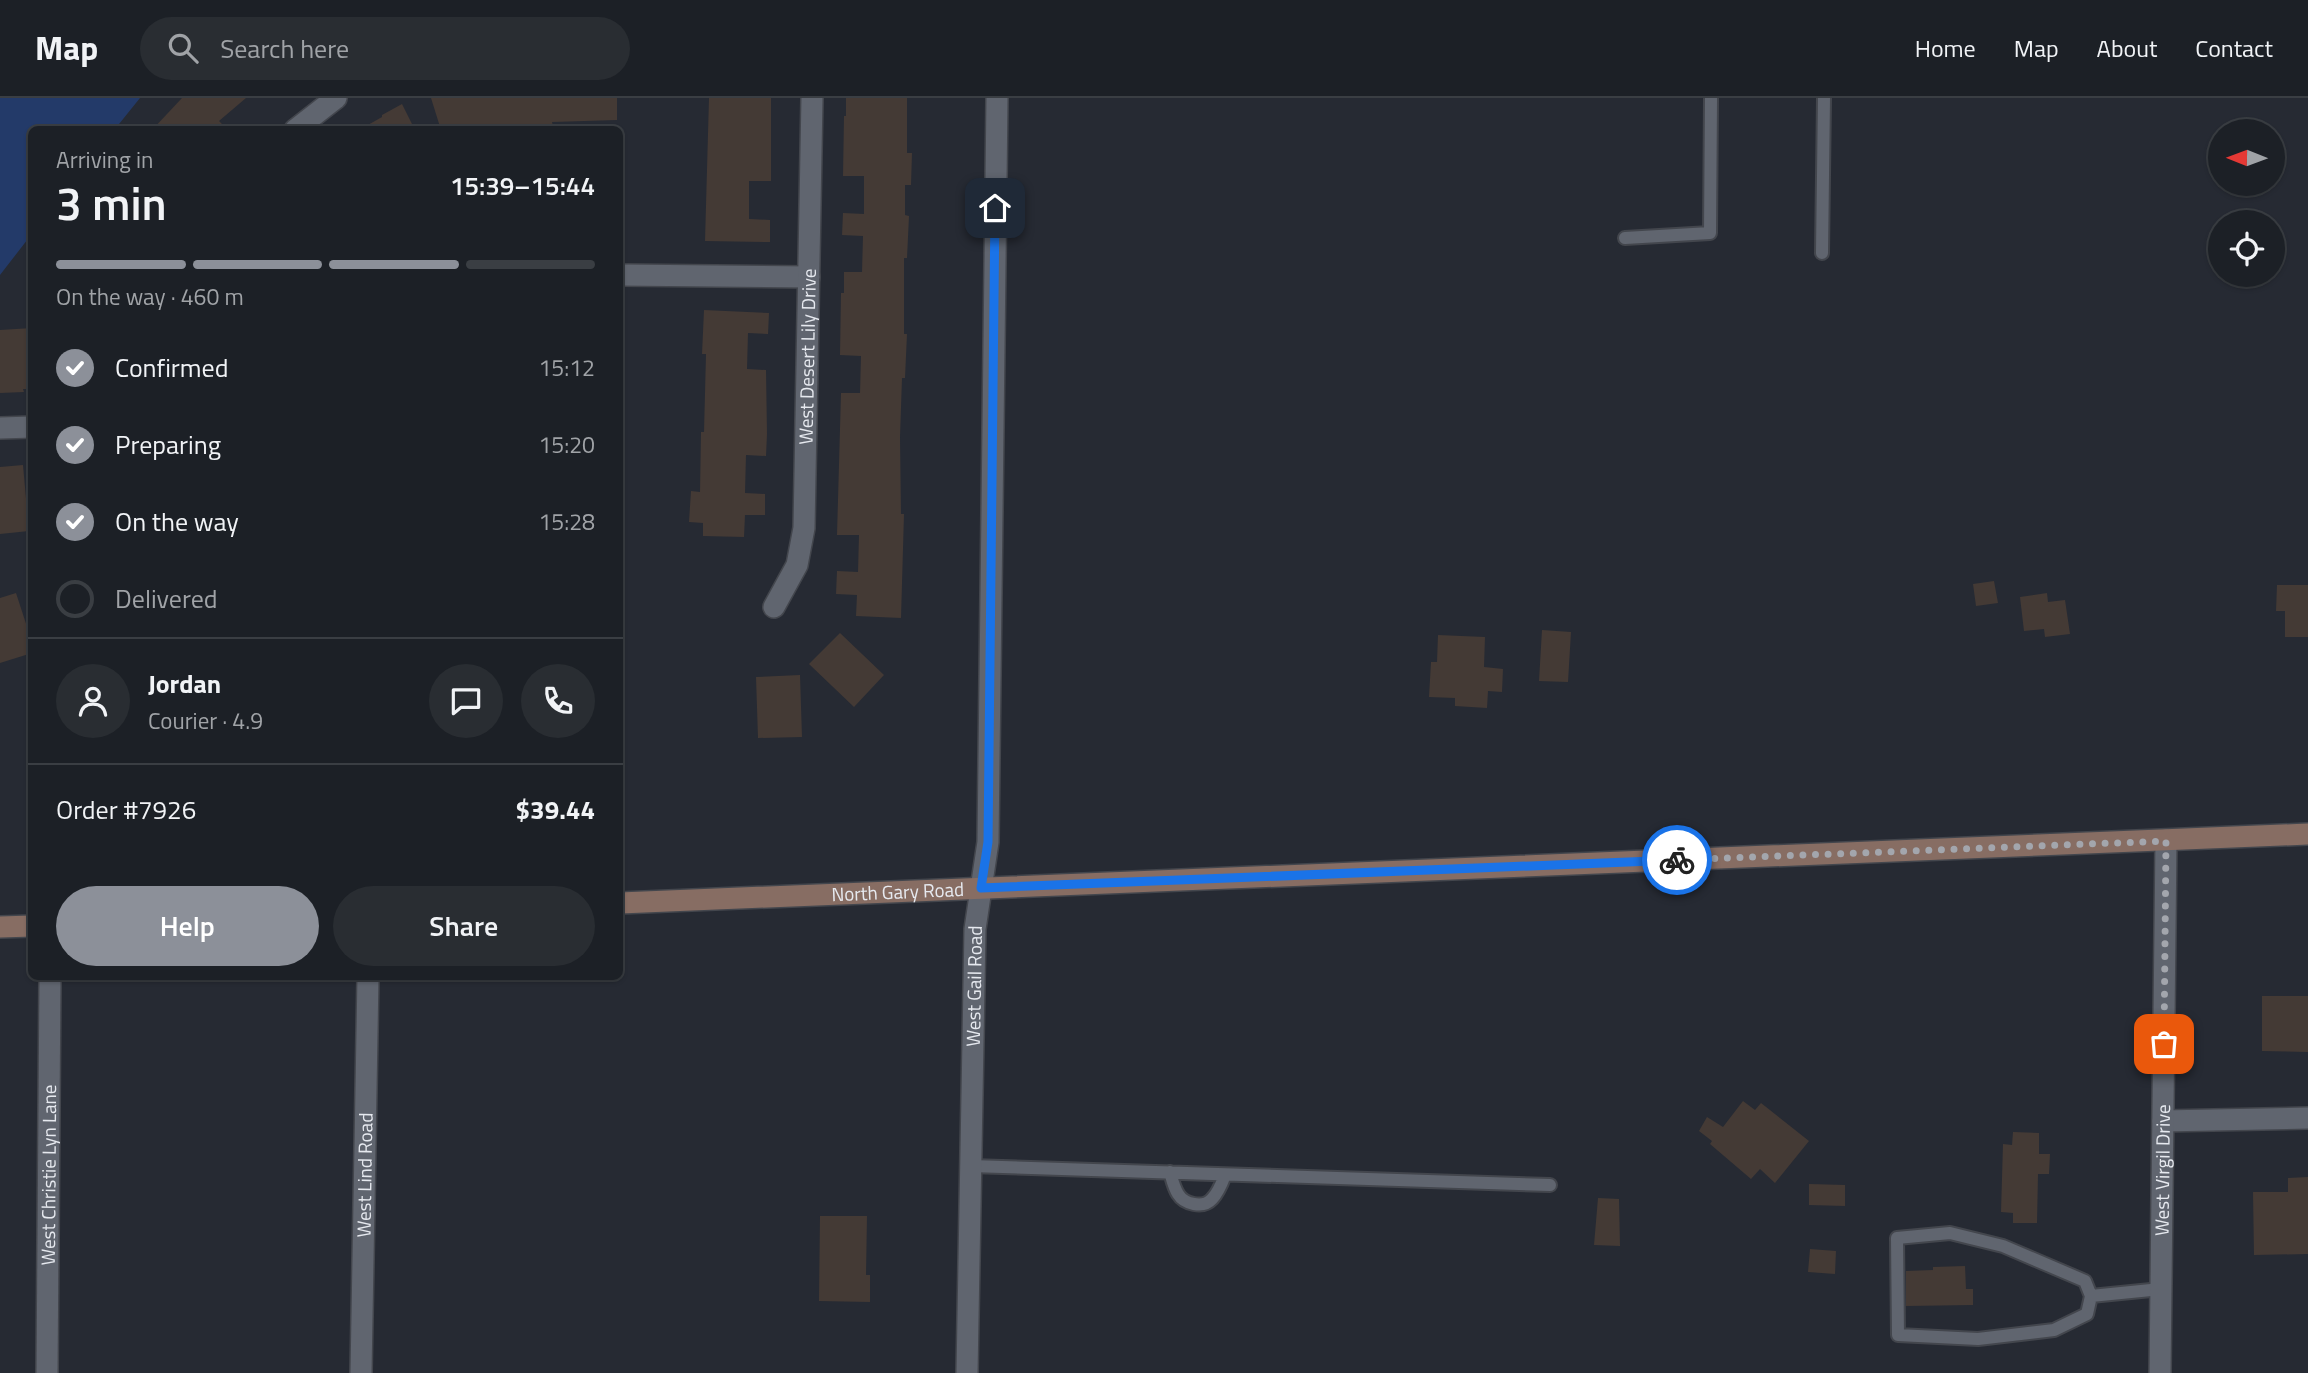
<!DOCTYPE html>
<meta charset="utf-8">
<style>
:root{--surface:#1c2026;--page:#292d32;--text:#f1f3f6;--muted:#a0a3a7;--line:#3a3e43;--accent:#8c9099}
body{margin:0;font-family:"Titillium Web",sans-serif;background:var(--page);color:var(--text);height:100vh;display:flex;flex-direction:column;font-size:26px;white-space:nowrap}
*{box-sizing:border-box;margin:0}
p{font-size:23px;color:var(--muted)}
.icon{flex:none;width:38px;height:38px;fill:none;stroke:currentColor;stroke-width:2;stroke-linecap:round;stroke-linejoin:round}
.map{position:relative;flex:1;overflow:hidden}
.sheet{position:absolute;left:28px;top:28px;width:595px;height:854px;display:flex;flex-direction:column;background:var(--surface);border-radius:10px;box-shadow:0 2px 5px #0004,0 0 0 2px var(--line)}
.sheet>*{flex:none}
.needle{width:46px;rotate:271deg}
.fabs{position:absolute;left:2208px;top:21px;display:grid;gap:14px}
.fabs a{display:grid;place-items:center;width:77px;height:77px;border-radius:50%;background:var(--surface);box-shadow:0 2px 5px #0004,0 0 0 2px var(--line);font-size:35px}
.pin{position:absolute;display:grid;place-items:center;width:60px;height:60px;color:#fff;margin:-30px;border-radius:14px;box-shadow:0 4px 10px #0006}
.courier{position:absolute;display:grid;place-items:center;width:70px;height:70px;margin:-35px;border:5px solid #1a73e8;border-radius:50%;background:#fff;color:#222;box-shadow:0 2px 9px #0007}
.summary em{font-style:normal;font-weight:600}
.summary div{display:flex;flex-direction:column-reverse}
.summary{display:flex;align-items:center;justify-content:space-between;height:119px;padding:0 28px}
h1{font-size:46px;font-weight:600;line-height:52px}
.bar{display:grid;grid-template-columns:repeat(4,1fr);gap:10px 7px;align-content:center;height:84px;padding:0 28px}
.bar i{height:9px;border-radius:5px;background:var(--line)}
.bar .on{background:var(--accent)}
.bar p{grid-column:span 4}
.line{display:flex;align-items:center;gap:18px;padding:0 28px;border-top:2px solid var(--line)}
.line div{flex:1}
.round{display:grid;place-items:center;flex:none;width:74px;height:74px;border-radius:37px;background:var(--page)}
ol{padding:0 28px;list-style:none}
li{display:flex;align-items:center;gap:21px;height:77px}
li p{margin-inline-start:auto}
li .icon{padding:7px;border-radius:50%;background:var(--accent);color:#fff;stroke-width:4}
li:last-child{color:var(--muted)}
li i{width:38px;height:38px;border:4px solid var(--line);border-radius:50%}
.primary-button{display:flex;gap:14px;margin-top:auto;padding:14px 28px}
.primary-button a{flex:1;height:80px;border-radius:42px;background:var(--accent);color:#fff;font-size:28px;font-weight:600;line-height:80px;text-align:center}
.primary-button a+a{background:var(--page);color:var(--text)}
header{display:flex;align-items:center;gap:42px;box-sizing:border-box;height:98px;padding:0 35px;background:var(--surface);border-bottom:2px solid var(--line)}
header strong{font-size:33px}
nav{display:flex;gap:38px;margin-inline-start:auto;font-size:24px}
.search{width:490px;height:63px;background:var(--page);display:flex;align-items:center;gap:18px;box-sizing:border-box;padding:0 24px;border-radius:38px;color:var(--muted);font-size:26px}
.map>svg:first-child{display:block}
.green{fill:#233a69}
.building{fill:#443a35}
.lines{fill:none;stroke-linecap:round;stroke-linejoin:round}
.lane-casing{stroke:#43464d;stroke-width:16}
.street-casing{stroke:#43464d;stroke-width:24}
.secondary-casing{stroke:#43464d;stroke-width:24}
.lane{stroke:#60656f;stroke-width:12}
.street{stroke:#60656f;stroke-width:21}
.secondary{stroke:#876d63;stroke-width:21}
.done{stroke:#a3a6ad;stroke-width:7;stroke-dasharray:0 12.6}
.route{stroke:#1a73e8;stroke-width:9}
.labels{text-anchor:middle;stroke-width:7;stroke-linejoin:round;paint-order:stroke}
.street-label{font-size:19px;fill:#e6e9ef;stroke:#262a33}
</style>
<header>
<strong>Map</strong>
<div class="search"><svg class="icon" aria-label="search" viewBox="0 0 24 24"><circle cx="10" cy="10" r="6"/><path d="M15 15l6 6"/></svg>Search here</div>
<nav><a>Home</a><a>Map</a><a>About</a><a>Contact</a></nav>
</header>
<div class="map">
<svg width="2308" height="1275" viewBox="0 0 2308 1275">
<rect width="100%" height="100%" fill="#262a33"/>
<path class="green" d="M0,0H140L115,31L32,32L31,137L0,177Z"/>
<path class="building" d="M182,0H246L219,23L228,32H152Z
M431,0H617V22L552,24L553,28L537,31L536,29L519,32H441Z
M709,0H771V83H749V121L770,122V144L705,143Z
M846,0H907V55H912L911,87H905V117L909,118L907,160H904V236H907L905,280H902L900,339L901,416H904L901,520L856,518L857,497L836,496L837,473L858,474L859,437H837L841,295H860L861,258L840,257L841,195H844V174H862L863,138L842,137L843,115L864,116V78H843L844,18H846Z
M402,6L415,32H359L382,19V17Z
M704,212L769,215L768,236L748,235L747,271L766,272L767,336L766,358L746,357L745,395L765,396V417H745L744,439L703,438V425L689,424L691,393L700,394L701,334H704L706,256H702Z
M32,230V291H23L24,294L0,295V232Z
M23,367L29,433L0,436V369Z
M1994,483L1998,505L1976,508L1973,486Z
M2277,487H2308V539H2285V513H2276Z
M16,495L32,544V555L0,565V500Z
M2047,495L2048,504L2065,502L2070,536L2045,539L2044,531L2024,533L2020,499Z
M1542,532L1571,534L1568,584L1539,583Z
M840,535L884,577L854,609L809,566Z
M1438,537L1485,539L1484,569L1503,571L1502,594L1488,593L1487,610L1455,608V600L1429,599L1431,564H1437Z
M800,577L802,639L758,640L756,579Z
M2262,898H2308V954L2262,953Z
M1743,1003L1755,1012L1761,1005L1809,1043L1775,1085L1760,1071L1751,1081L1710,1046L1712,1043L1699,1033L1707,1019L1723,1029Z
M2013,1034L2039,1035V1056H2050L2049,1076H2038L2037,1125H2013V1115L2001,1114L2003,1046L2012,1047Z
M2308,1079V1156L2254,1157L2253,1094H2288V1080Z
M1809,1086L1845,1087V1108L1809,1107Z
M1598,1100L1619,1101L1620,1148L1594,1147Z
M820,1118H867L866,1177H870V1204L819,1203Z
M1810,1151L1836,1153L1835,1176L1808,1174Z
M1965,1168L1966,1191H1973V1207L1906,1208V1173L1933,1172V1169Z"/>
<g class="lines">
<g class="lane-casing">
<path id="lane" d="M1625,140L1710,135L1711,0
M1822,155L1824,0
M971,1068L1550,1087
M1170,1074C1172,1081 1174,1090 1178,1096C1184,1106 1203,1111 1212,1101C1218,1095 1222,1085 1225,1077
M1950,1135L2003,1148L2085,1183L2091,1198L2087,1216L2054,1232L1978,1241L1898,1237L1897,1140Z
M2091,1198L2161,1191"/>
</g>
<g class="street-casing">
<g id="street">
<path d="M295,32L336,0"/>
<path d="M620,177L809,179"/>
<path d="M0,330L32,329"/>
<path id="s1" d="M774,509L797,467L804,430L812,0"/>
<path d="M2163,1023L2308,1020"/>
<path id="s2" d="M47,1275L50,878"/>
<path id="s3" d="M361,1275L368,878"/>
<path id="s4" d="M967,1275L975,831L988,744L997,0"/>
<path id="s5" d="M2160,1275L2166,742"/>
</g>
</g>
<g class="secondary-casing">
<g id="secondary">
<path id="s6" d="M620,805L2308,736"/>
<path d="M0,829L32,828"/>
</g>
</g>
<use href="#lane" class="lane"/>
<use href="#street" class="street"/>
<use href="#secondary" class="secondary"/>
</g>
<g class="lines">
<path class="done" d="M1677,762L2166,743L2164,946"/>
<path class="route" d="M995,110L988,744L981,790L1677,762"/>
</g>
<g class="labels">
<g class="street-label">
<text dy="7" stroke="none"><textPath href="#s1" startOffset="257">West Desert Lily Drive</textPath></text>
<text dy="7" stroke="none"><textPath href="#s6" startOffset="278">North Gary Road</textPath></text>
<text dy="7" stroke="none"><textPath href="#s4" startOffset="387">West Gail Road</textPath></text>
<text dy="7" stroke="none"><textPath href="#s5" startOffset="203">West Virgil Drive</textPath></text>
<text dy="7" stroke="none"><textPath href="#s2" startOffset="198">West Christie Lyn Lane</textPath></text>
<text dy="7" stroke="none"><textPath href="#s3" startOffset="198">West Lind Road</textPath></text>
</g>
</g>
</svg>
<div class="fabs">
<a><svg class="needle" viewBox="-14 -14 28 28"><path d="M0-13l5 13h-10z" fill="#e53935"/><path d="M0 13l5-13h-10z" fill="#a0a3a7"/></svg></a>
<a><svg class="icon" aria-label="locate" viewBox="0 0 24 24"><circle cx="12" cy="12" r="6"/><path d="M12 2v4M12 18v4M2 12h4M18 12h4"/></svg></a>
</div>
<div class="pin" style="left:2164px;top:946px;background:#ea580c"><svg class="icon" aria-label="bag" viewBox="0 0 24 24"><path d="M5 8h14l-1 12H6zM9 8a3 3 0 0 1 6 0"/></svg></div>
<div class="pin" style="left:995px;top:110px;background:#1f2937"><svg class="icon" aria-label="home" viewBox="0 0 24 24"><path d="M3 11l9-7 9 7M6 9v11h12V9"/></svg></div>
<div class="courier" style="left:1677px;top:762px"><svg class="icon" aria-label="bike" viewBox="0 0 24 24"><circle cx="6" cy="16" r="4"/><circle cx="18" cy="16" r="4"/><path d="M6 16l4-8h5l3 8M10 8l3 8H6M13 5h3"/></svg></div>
<section class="sheet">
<div class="summary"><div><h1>3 min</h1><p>Arriving in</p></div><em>15:39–15:44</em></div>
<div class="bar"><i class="on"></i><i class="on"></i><i class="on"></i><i></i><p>On the way · 460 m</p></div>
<ol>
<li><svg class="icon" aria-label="check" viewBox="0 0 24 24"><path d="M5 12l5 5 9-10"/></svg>Confirmed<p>15:12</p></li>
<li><svg class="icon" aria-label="check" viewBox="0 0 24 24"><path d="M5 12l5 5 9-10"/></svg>Preparing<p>15:20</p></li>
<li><svg class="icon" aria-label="check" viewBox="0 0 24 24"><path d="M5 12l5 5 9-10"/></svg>On the way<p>15:28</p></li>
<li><i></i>Delivered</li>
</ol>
<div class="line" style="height:126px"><a class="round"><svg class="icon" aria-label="person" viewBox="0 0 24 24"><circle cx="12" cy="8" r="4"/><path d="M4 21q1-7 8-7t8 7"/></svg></a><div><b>Jordan</b><p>Courier · 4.9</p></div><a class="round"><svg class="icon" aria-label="chat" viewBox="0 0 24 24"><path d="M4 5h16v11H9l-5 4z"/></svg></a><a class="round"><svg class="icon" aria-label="phone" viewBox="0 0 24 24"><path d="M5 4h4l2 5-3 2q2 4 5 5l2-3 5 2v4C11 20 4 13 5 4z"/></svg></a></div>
<div class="line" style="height:91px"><div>Order #7926</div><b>$39.44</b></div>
<div class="primary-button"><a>Help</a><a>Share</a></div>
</section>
</div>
